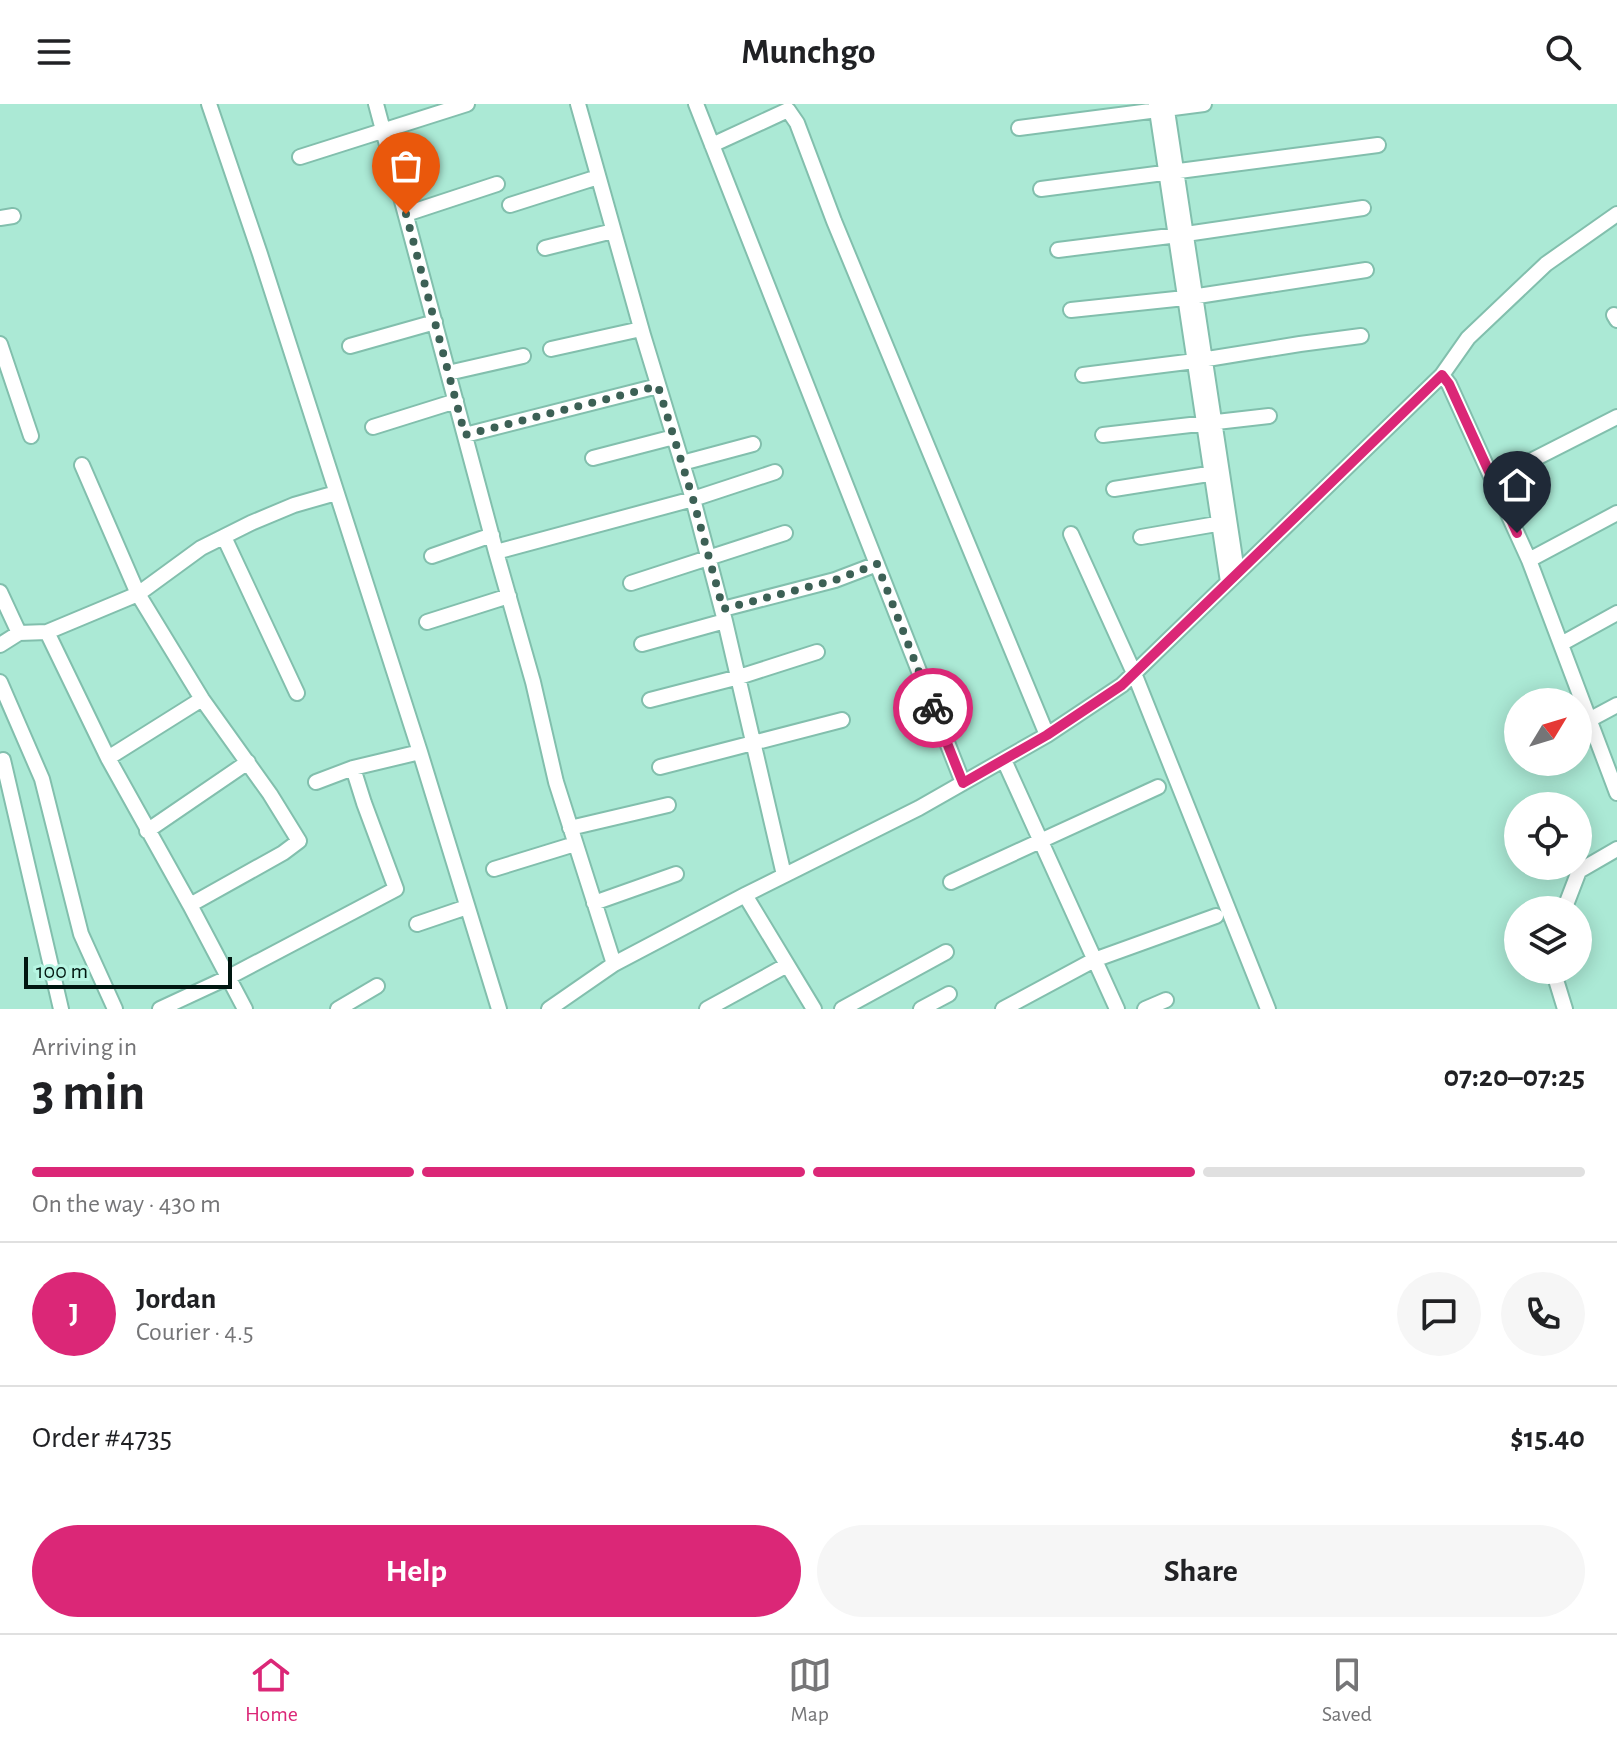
<!DOCTYPE html>
<meta charset="utf-8">
<style>
:root{--surface:#fff;--page:#f6f6f6;--text:#202124;--muted:#757577;--line:#e0e0e0;--accent:#db2777}
body{margin:0;font-family:"Alegreya Sans",sans-serif;background:var(--page);color:var(--text);height:100vh;display:flex;flex-direction:column;font-size:30px;white-space:nowrap}
*{box-sizing:border-box;margin:0}
p{font-size:26px;color:var(--muted)}
.icon{flex:none;width:44px;height:44px;fill:none;stroke:currentColor;stroke-width:2;stroke-linecap:round;stroke-linejoin:round}
.map{position:relative;height:905px;overflow:hidden}
.details{display:flex;flex-direction:column;background:var(--surface);flex:1}
.details>*{flex:none}
.needle{width:52px;rotate:52deg}
.tools{position:absolute;left:1504px;top:584px;display:grid;gap:16px}
.tools a{display:grid;place-items:center;width:88px;height:88px;border-radius:50%;background:var(--surface);box-shadow:0 4px 20px #0003;font-size:40px}
.scale{position:absolute;left:24px;bottom:20px;width:208px;box-sizing:border-box;padding-left:8px;border:4px solid #001610;border-top:0;font-size:22px;line-height:28px;white-space:nowrap;color:#001610;-webkit-text-stroke:6px #b7f6e3;paint-order:stroke}
.pin{position:absolute;display:grid;place-items:center;width:68px;height:68px;color:#fff;margin:-82px -34px;border-radius:50% 50% 50% 0;rotate:-45deg;box-shadow:0 0 8px #0007}
.pin .icon{rotate:45deg}
.courier{position:absolute;display:grid;place-items:center;width:80px;height:80px;margin:-40px;border:6px solid #db2777;border-radius:50%;background:#fff;color:#222;box-shadow:0 2px 10px #0007}
.headline em{font-style:normal;font-weight:600}
.headline div{display:flex;flex-direction:column-reverse}
.headline{display:flex;align-items:center;justify-content:space-between;height:136px;padding:0 32px}
h1{font-size:52px;font-weight:600;line-height:60px}
.bar{display:grid;grid-template-columns:repeat(4,1fr);gap:12px 8px;align-content:center;height:96px;padding:0 32px}
.bar i{height:10px;border-radius:6px;background:var(--line)}
.bar .current{background:var(--accent)}
.bar p{grid-column:span 4}
.line{display:flex;align-items:center;gap:20px;padding:0 32px;border-top:2px solid var(--line)}
.line div{flex:1}
.round{display:grid;place-items:center;flex:none;width:84px;height:84px;border-radius:42px;background:var(--page)}
.cta{display:flex;gap:16px;margin-top:auto;padding:16px 32px}
.cta a{flex:1;height:92px;border-radius:48px;background:var(--accent);color:#fff;font-size:32px;font-weight:600;line-height:92px;text-align:center}
.cta a+a{background:var(--page);color:var(--text)}
header{display:flex;justify-content:space-between;align-items:center;height:104px;padding:0 32px;background:var(--surface);font-size:36px;font-weight:600}
.menu{display:flex;justify-content:space-around;align-items:center;height:112px;border-top:2px solid var(--line);background:var(--surface);font-size:22px;color:var(--muted)}
.menu a{display:grid;justify-items:center;gap:4px}
.menu .current{color:var(--accent)}
.map>svg:first-child{display:block}
.lines{fill:none;stroke-linecap:round;stroke-linejoin:round}
.street-casing{stroke:#82bfad;stroke-width:18}
.street{stroke:#fff;stroke-width:14}
.done{stroke:#3c6055;stroke-width:8;stroke-dasharray:0 14.4}
.route{stroke:#db2777;stroke-width:10}
</style>
<header><svg class="icon" aria-label="menu" viewBox="0 0 24 24"><path d="M4 6h16M4 12h16M4 18h16"/></svg>Munchgo<svg class="icon" aria-label="search" viewBox="0 0 24 24"><circle cx="10" cy="10" r="6"/><path d="M15 15l6 6"/></svg></header>
<div class="map">
<svg width="1617" height="905" viewBox="0 0 1617 905">
<rect width="100%" height="100%" fill="#abe9d5"/>
<g class="lines">
<g class="street-casing">
<path id="street" d="M209,0L260,150L420,648L499,905
M376,0L496,448L533,578L556,678L614,860
M578,0L643,231L693,395L725,517L784,771
M696,0L963,679
M1156,0L1228,478
M1166,0L1237,468
M1019,24L1204,0
M712,41L788,6L797,19L834,117L1047,631
M300,53L467,0
M1041,85L1378,41
M510,101L598,73
M406,110L497,80
M0,114L13,112
M545,144L613,127
M1058,146L1186,130L1363,104
M1071,206L1185,194L1366,166
M1614,211L1617,216
M0,240L31,332
M350,242L435,218
M551,245L641,225
M448,269L523,252
M1083,271L1195,257L1300,240L1361,232
M1442,271L1449,280L1529,456L1617,689
M373,323L456,297
M465,331L658,282
M1103,331L1269,312
M593,354L674,333
M682,359L753,340
M82,361L138,490L202,595L270,690L299,737L283,749L190,801
M1493,376L1617,313
M1114,385L1221,368
M1071,430L1134,569L1268,905
M224,433L297,589
M1141,433L1228,418
M496,448L693,395L775,368
M432,452L492,431
M1529,456L1617,409
M631,479L785,429
M0,488L19,529
M723,505L835,476L877,460
M427,518L509,492
M47,528L108,654L190,801L245,905
M642,540L725,517
M1561,540L1617,509
M0,541L19,529L47,528L138,490L201,444L251,419L294,401L336,389
M0,578L42,675L81,830L115,905
M650,596L739,573L817,548
M1589,616L1617,601
M108,654L202,595
M3,656L61,905
M1004,656L1117,905
M660,663L842,616
M316,678L353,664L420,648
M570,724L668,701
M147,727L248,658
M494,765L575,740
M951,778L1158,683
M745,791L814,905
M594,799L676,770
M1564,806L1579,767L1617,745
M417,820L467,803
M1553,866L1565,905
M160,905L229,873L396,785L364,699L353,664
M338,905L377,882
M549,905L614,860L745,791L919,704L1047,631L1122,581L1442,271L1468,234L1546,160L1617,110
M707,905L787,861
M842,905L946,848
M921,905L949,890
M1003,905L1094,856L1216,812
M1145,905L1166,896"/>
</g>
<use href="#street" class="street"/>
</g>
<g class="lines">
<path class="done" d="M406,110L465,331L658,282L693,395L723,505L835,476L877,460L933,604"/>
<path class="route" d="M933,604L963,679L1047,631L1122,581L1442,271L1449,280L1517,429"/>
</g>
</svg>
<div class="tools">
<a><svg class="needle" viewBox="-14 -14 28 28"><path d="M0-13l5 13h-10z" fill="#e53935"/><path d="M0 13l5-13h-10z" fill="#757577"/></svg></a>
<a><svg class="icon" aria-label="locate" viewBox="0 0 24 24"><circle cx="12" cy="12" r="6"/><path d="M12 2v4M12 18v4M2 12h4M18 12h4"/></svg></a>
<a><svg class="icon" aria-label="layers" viewBox="0 0 24 24"><path d="M12 4l9 5-9 5-9-5zM3 14l9 5 9-5"/></svg></a>
</div>
<div class="scale">100 m</div>
<div class="pin" style="left:406px;top:110px;background:#ea580c"><svg class="icon" aria-label="bag" viewBox="0 0 24 24"><path d="M5 8h14l-1 12H6zM9 8a3 3 0 0 1 6 0"/></svg></div>
<div class="pin" style="left:1517px;top:429px;background:#1f2937"><svg class="icon" aria-label="home" viewBox="0 0 24 24"><path d="M3 11l9-7 9 7M6 9v11h12V9"/></svg></div>
<div class="courier" style="left:933px;top:604px"><svg class="icon" aria-label="bike" viewBox="0 0 24 24"><circle cx="6" cy="16" r="4"/><circle cx="18" cy="16" r="4"/><path d="M6 16l4-8h5l3 8M10 8l3 8H6M13 5h3"/></svg></div>
</div>
<section class="details">
<div class="headline"><div><h1>3 min</h1><p>Arriving in</p></div><em>07:20–07:25</em></div>
<div class="bar"><i class="current"></i><i class="current"></i><i class="current"></i><i></i><p>On the way · 430 m</p></div>
<div class="line" style="height:144px"><b class="round" style="background:var(--accent);color:#fff">J</b><div><b>Jordan</b><p>Courier · 4.5</p></div><a class="round"><svg class="icon" aria-label="chat" viewBox="0 0 24 24"><path d="M4 5h16v11H9l-5 4z"/></svg></a><a class="round"><svg class="icon" aria-label="phone" viewBox="0 0 24 24"><path d="M5 4h4l2 5-3 2q2 4 5 5l2-3 5 2v4C11 20 4 13 5 4z"/></svg></a></div>
<div class="line" style="height:104px"><div>Order #4735</div><b>$15.40</b></div>
<div class="cta"><a>Help</a><a>Share</a></div>
</section>
<nav class="menu">
<a class="current"><svg class="icon" aria-label="home" viewBox="0 0 24 24"><path d="M3 11l9-7 9 7M6 9v11h12V9"/></svg>Home</a>
<a><svg class="icon" aria-label="map" viewBox="0 0 24 24"><path d="M3 6l6-2 6 2 6-2v14l-6 2-6-2-6 2zM9 4v14M15 6v14"/></svg>Map</a>
<a><svg class="icon" aria-label="saved" viewBox="0 0 24 24"><path d="M7 4h10v16l-5-4-5 4z"/></svg>Saved</a>
</nav>
